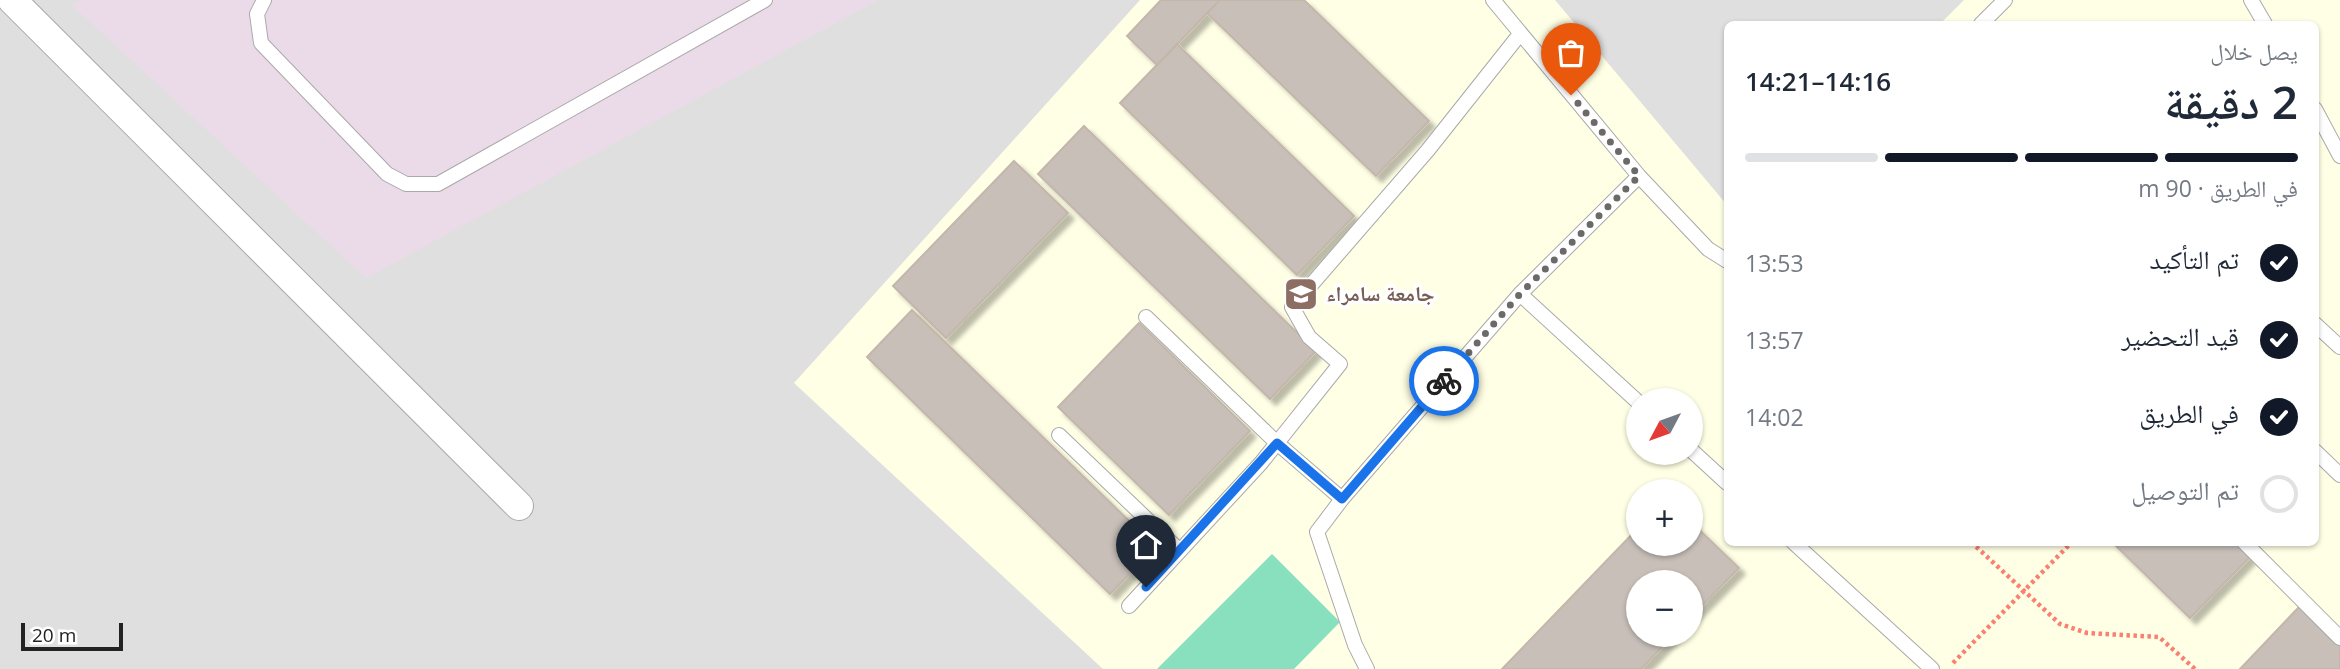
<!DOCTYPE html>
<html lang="ar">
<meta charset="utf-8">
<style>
:root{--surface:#fff;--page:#f6f6f7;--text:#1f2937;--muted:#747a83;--line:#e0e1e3;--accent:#111827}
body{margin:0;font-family:"Open Sans","Noto Naskh Arabic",sans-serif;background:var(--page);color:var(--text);direction:rtl;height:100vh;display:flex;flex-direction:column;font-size:26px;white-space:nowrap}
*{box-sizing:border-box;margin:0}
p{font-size:23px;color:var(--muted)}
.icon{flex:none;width:38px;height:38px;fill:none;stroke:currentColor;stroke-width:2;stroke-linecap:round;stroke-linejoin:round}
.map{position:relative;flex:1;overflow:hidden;direction:ltr}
.details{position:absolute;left:1724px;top:21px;width:595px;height:525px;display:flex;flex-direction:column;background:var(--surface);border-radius:10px;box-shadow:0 2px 5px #0004;direction:rtl}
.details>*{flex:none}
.needle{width:46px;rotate:229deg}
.buttons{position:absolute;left:1626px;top:388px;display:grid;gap:14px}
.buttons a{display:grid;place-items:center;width:77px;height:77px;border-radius:50%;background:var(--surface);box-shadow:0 2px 5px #0004;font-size:35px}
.scale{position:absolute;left:21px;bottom:18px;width:102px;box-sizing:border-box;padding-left:7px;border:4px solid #222;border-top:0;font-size:19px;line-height:24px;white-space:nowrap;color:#222;-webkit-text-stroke:5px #fff;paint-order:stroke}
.pin{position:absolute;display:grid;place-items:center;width:60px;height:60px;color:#fff;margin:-72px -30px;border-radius:50% 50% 50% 0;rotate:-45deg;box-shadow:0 0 7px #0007}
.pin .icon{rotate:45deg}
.courier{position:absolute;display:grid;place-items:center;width:70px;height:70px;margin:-35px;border:5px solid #1a73e8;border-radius:50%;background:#fff;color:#222;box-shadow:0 2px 9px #0007}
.headline em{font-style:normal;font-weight:600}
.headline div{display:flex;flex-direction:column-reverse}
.headline{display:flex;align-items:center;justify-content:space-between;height:119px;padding:0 21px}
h1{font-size:46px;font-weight:600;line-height:52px}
.bar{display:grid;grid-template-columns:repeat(4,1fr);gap:10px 7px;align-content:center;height:84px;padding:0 21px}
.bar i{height:9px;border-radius:5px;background:var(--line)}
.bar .active{background:var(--accent)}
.bar p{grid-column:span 4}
ol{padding:0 21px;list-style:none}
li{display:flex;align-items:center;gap:21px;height:77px}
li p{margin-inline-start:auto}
li .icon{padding:7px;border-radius:50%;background:var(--accent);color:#fff;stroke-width:4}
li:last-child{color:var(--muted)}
li i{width:38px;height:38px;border:4px solid var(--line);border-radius:50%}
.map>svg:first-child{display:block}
.residential{fill:#e0dfdf;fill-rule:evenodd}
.industrial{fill:#ebdbe8}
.education{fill:#ffffe5;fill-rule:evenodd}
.pitch{fill:#88e0be}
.building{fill:#c7bfb8;stroke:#c4b6ab;stroke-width:2;filter:url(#shadow)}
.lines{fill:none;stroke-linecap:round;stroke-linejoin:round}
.service-casing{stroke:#a9a9a9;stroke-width:16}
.minor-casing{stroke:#a9a9a9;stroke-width:30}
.path{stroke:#fa8072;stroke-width:4.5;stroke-dasharray:3.5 3.5;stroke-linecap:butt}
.service{stroke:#fff;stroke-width:14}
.minor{stroke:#fff;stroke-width:28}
.done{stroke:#6b6a68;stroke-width:7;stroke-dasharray:0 12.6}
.route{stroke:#1a73e8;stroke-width:9}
.labels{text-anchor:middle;stroke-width:7;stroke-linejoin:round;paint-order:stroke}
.education-label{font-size:21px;font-weight:bold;fill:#785e54;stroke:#fff;text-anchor:start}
</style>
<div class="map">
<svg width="2340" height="669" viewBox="0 0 2340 669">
<defs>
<filter id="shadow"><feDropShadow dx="6" dy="6" stdDeviation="2" flood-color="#0004"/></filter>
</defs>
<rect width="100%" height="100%" fill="#f2efe9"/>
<path class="residential" d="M0,0H2340V669H0ZM1727,24H2315V542H1727ZM1638,401H1690V453H1638ZM1638,492H1690V544H1638ZM1638,583H1690V635H1638Z"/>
<path class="industrial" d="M82,0H878L366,278L72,5Z"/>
<path class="education" d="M1140,0H1555L1727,205V542H2315V24H1940L1964,0H2340V669H1103L794,383ZM1638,401H1690V453H1638ZM1638,492H1690V544H1638ZM1638,583H1690V635H1638Z"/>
<path class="pitch" d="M1272,554L1340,622L1294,669H1157Z"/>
<path class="building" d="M1161,0H1220L1157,65L1127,36Z
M1220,0H1304L1429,121L1376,176L1207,13Z
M1177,44L1354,216L1297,275L1120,103Z
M1084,126L1316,351L1270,399L1038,174Z
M1014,161L1068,213L946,338L893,286Z
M912,310L1156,547L1110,594L867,357Z
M1139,323L1250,431L1169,515L1058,407Z
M1690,521L1739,568L1690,618V583H1638V635H1674L1641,669H1502L1638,528V544H1690Z
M2112,542H2235L2250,557L2190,618Z
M2299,607L2340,646V669H2240Z"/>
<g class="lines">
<g class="service-casing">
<path id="service" d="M264,0L257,14L261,43L387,174L406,184H438L765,0
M1493,0L1639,176L1708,249L1727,261
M2251,0L2265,24
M1981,24L2005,0
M2315,109L2340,156
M1520,294L1638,402
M1146,317L1277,443L1342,499
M2315,324L2340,347
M1059,435L1180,551
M1690,449L1727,483
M2315,451L2340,475
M1793,542L1932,669
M2244,542L2340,638
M1129,606L1261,463L1340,364L1309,337L1292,307L1428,150L1520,34
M1367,669L1355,645L1317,532L1342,499L1520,294L1639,176"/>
</g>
<g class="minor-casing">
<path id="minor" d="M12,0L519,506"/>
</g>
<path class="path" d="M1971,542L2060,624L2087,633L2159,637L2195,669
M1953,663L2072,542"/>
<use href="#service" class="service"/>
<use href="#minor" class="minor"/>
</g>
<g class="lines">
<path class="done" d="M1444,381L1520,294L1639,176L1571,95"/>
<path class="route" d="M1146,587L1277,443L1342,499L1444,381"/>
</g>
<defs>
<g id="university-square" transform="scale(1.75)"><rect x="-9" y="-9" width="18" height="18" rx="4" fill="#8d6e63" stroke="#fff"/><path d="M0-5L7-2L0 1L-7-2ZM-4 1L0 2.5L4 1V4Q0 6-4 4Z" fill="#fff"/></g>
</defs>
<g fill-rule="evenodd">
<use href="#university-square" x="1301" y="294"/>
</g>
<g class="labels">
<g class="education-label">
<text x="1326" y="301">جامعة سامراء</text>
</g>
</g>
</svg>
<div class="buttons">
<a><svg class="needle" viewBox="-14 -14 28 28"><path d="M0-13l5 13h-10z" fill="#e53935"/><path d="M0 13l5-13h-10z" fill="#747a83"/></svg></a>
<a>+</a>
<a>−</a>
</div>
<div class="scale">20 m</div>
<div class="pin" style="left:1571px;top:95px;background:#ea580c"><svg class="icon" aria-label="bag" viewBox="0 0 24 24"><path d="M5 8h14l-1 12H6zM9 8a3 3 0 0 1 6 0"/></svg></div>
<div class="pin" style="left:1146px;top:587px;background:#1f2937"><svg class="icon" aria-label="home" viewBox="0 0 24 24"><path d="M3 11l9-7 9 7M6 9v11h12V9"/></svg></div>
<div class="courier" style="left:1444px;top:381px"><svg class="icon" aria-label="bike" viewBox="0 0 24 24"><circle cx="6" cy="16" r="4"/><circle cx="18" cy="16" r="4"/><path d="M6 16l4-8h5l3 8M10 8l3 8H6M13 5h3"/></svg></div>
<section class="details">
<div class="headline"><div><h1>2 دقيقة</h1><p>يصل خلال</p></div><em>14:16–14:21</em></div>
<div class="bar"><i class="active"></i><i class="active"></i><i class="active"></i><i></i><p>في الطريق · 90 m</p></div>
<ol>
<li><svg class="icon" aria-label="check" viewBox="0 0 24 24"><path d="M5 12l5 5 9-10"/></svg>تم التأكيد<p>13:53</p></li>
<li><svg class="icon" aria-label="check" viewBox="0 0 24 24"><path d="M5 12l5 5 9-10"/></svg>قيد التحضير<p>13:57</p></li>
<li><svg class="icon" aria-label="check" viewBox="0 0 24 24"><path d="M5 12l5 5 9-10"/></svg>في الطريق<p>14:02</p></li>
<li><i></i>تم التوصيل</li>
</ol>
</section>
</div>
